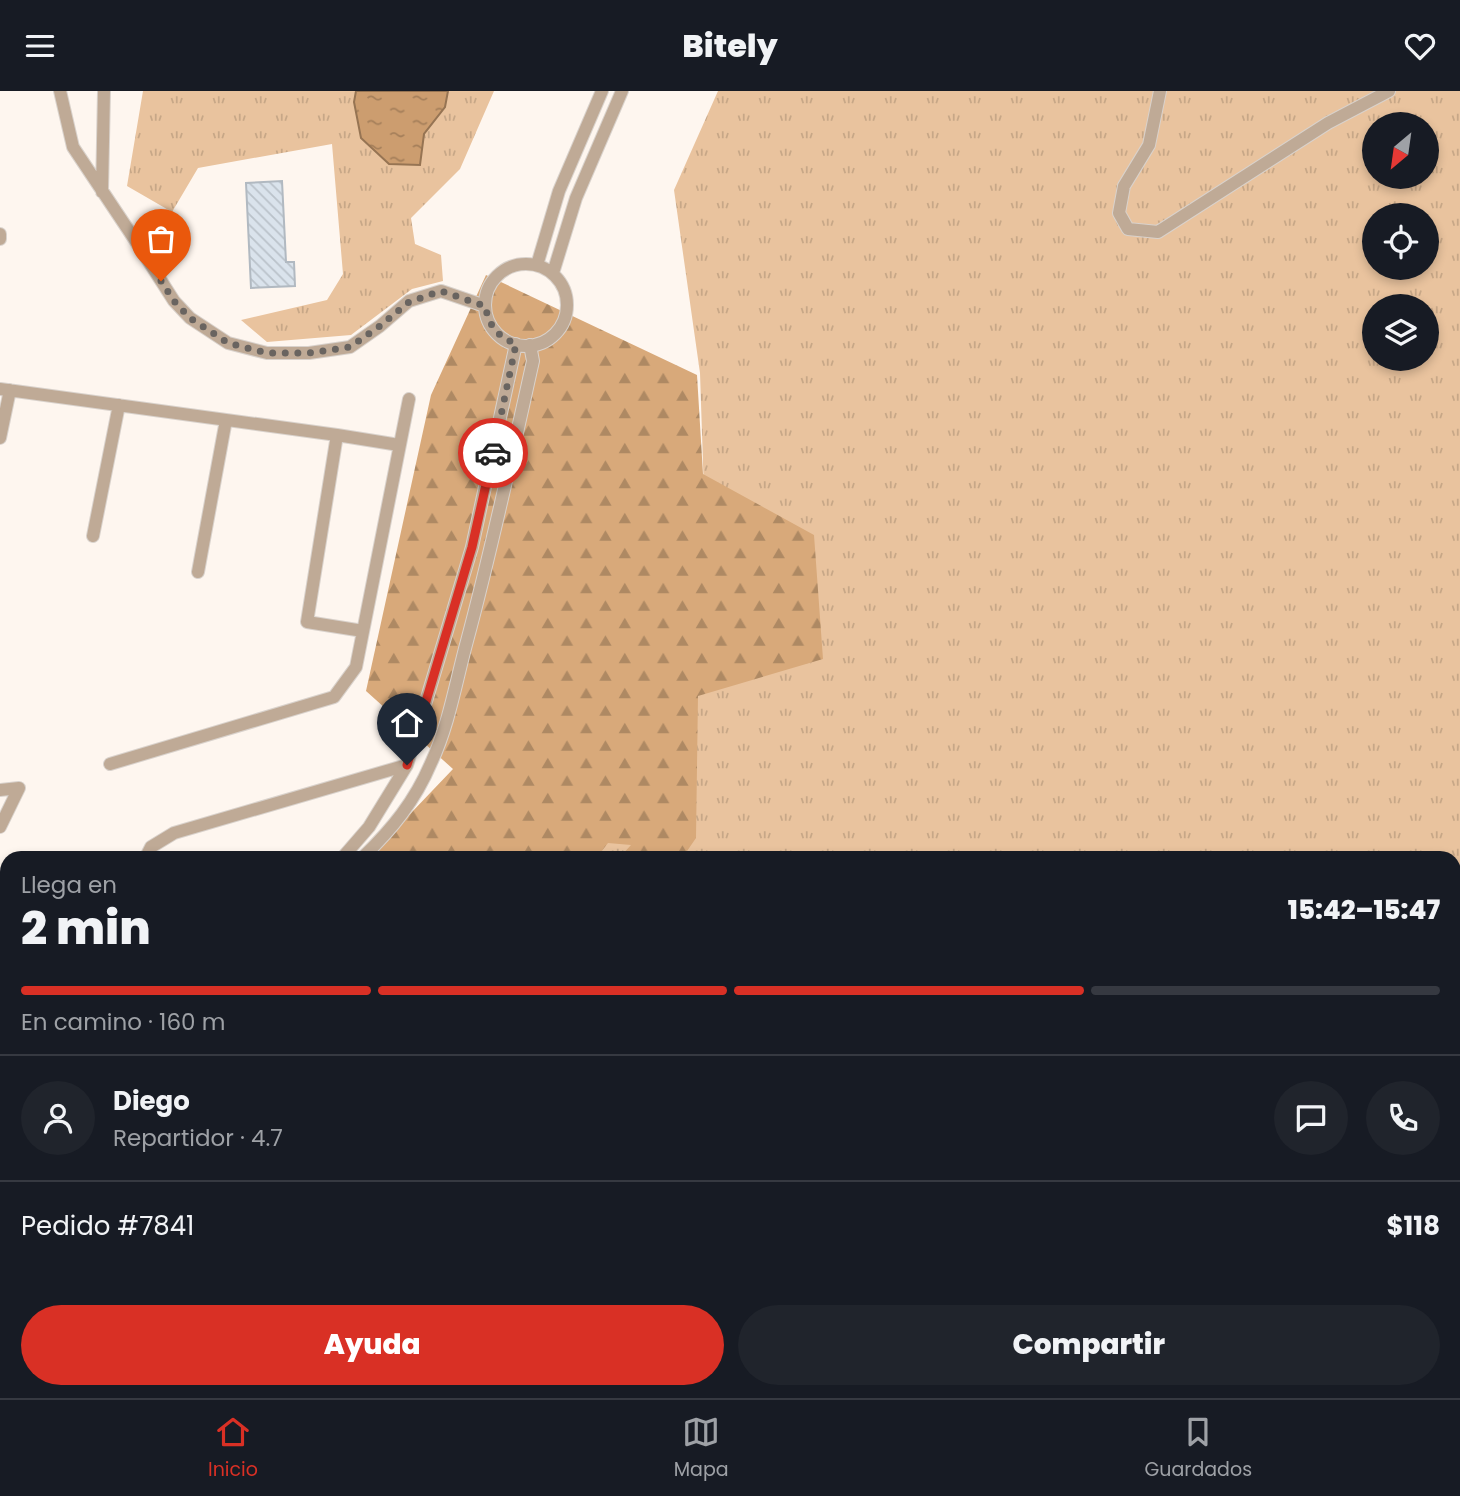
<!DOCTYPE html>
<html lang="es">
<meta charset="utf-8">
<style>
:root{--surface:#171b24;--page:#20242c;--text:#f1f3f6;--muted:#9ea1a6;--line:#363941;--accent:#d93025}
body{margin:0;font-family:Poppins,sans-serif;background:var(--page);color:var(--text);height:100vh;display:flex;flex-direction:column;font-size:26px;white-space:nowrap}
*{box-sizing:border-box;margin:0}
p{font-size:23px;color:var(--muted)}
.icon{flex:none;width:38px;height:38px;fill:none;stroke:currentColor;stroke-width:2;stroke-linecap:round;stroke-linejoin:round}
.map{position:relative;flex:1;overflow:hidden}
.details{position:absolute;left:0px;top:760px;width:1461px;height:548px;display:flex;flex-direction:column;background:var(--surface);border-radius:21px 21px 0 0;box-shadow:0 4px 10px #0003}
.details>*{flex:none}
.needle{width:46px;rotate:209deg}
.controls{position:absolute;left:1362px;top:21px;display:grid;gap:14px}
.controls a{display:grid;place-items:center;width:77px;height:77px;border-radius:50%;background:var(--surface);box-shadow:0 4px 10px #0003;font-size:35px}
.pin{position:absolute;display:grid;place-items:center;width:60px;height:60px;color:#fff;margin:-72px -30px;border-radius:50% 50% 50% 0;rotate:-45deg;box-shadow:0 0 7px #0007}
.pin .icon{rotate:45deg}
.courier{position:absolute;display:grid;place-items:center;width:70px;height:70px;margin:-35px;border:5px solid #d93025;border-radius:50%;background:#fff;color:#222;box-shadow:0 2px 9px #0007}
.headline em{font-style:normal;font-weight:800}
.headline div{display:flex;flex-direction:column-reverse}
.headline{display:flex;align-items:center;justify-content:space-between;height:119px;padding:0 21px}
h1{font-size:46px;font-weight:800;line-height:52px}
.bar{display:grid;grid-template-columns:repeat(4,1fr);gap:10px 7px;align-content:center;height:84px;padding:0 21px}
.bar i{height:9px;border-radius:5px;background:var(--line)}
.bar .active{background:var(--accent)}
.bar p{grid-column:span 4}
.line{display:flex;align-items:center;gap:18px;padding:0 21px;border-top:2px solid var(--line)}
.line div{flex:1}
.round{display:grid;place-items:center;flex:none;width:74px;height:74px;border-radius:37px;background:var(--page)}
.primary-button{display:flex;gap:14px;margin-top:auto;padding:14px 21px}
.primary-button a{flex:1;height:80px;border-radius:42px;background:var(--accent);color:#fff;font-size:28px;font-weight:800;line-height:80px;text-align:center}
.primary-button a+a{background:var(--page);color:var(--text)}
header{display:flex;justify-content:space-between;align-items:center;height:91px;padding:0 21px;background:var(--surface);font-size:32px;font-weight:800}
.tab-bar{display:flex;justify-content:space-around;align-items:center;height:98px;border-top:2px solid var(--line);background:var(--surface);font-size:19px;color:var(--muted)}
.tab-bar a{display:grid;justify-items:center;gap:4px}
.tab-bar .active{color:var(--accent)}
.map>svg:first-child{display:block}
.grass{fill:url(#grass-tufts);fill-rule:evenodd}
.forest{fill:url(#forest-firs)}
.water{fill:url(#water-ripples);stroke:#967453;stroke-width:2}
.building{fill:url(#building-back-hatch);stroke:#b1b9c1;stroke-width:2}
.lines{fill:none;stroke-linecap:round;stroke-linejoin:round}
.minor-casing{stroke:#d9d2cc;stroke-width:14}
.minor{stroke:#bfaa96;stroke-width:12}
.done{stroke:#696460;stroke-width:7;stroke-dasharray:0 12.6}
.route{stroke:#d93025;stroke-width:9}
</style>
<header><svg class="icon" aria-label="menu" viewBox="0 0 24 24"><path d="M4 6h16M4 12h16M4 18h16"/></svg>Bitely<svg class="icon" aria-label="heart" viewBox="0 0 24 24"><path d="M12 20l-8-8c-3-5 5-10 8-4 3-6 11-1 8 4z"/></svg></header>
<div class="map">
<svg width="1460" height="1307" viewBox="0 0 1460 1307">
<defs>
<pattern id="grass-tufts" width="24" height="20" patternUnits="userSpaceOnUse" patternTransform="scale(1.75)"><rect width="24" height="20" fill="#e9c39e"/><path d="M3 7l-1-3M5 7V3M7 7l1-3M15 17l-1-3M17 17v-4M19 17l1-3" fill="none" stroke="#c7a787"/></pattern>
<pattern id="forest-firs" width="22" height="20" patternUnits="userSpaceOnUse" patternTransform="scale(1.75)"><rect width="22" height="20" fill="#d8a97a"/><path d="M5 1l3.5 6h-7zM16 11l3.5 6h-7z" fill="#ae8963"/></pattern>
<pattern id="water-ripples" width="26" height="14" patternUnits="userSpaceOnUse" patternTransform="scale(1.75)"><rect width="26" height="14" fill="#cc9d6f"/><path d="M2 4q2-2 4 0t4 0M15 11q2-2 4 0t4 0" fill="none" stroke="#a57f5a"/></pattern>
<pattern id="building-back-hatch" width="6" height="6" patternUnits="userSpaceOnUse" patternTransform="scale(1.75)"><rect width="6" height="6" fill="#dae3ec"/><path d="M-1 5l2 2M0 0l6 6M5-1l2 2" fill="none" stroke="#bac2ca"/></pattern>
</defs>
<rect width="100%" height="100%" fill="#fef6ef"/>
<path class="grass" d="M143,0H494L460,78L411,127L415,153L441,164L443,190L412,198L351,244L267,251L241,229L327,209L343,183L332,53L198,77L172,121L127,95Z
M718,0H1460V1307H1333L1327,1300H1454V766H503L710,584L700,282L674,99ZM1374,33H1426V86H1374ZM1374,124H1426V177H1374ZM1374,215H1426V268H1374Z
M204,1300H854L853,1307H204Z"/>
<path class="forest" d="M486,184L697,284L703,383L814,444L823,568L698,605L696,747L683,766H620L631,754L608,752L597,766H369L453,678L366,600L431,304Z
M313,1300H404L403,1307H311Z"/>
<path class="water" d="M356,0H448L445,16L424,43L420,74L389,73L361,47L354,11Z"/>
<path class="building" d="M282,90L286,171H294L295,195L251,197L246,92Z"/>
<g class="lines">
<g class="minor-casing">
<path id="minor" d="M60,0L73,56L135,149L174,210L190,227L228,252L267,262H309L350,256L380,235L409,210L441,200L485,215
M1160,0L1149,54L1124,95L1119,122L1128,138L1158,141L1328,32L1389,0
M102,101L104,0
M0,143V148
M485 214a41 41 0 1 1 82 0a41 41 0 1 1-82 0Z
M537,174L559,100L602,0
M553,182L576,107L622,0
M0,298L337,344L399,354
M337,344L307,531L363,540
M0,347L10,299
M93,445L119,314
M198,481L226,329
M110,673L334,606L356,576L409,308
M0,699L19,697L0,736
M146,766L151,756L174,742L407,674
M343,766L369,736L407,674L472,456L516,253
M363,766C392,738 415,710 431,672C449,634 456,590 467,550C492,457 512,364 533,270L530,254
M0,1084L7,1069
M74,1300V1307
M91,1300V1307
M1091,1300V1307
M1237,1300L1238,1307
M29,1307L36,1300
M930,1307V1300"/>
</g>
<use href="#minor" class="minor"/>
</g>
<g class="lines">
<path class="done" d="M161,190L174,210L190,227L228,252L267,262H309L350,256L380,235L409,211L441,200L485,215C490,236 496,244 516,253L493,362"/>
<path class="route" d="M407,674L472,456L493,362"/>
</g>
</svg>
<div class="controls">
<a><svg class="needle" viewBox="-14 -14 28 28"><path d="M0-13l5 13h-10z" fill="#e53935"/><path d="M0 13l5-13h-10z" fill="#9ea1a6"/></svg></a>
<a><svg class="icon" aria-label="locate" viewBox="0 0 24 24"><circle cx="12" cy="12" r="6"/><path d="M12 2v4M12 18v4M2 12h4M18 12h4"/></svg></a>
<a><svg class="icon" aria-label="layers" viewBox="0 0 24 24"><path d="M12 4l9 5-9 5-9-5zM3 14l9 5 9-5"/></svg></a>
</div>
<div class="pin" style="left:161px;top:190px;background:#ea580c"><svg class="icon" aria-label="bag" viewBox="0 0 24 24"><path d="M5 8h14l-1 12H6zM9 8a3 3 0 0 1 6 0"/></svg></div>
<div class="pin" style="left:407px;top:674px;background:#1f2937"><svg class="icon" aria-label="home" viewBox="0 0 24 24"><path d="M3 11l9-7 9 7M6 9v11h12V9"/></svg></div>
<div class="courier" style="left:493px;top:362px"><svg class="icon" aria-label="car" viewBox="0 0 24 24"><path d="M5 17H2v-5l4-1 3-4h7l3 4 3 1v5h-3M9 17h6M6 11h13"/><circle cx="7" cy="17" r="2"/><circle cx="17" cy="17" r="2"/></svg></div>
<section class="details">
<div class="headline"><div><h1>2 min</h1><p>Llega en</p></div><em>15:42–15:47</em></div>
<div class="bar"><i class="active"></i><i class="active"></i><i class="active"></i><i></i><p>En camino · 160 m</p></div>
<div class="line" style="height:126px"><a class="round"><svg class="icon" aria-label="person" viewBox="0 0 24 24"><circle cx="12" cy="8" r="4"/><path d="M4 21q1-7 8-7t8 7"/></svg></a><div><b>Diego</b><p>Repartidor · 4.7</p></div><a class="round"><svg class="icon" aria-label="chat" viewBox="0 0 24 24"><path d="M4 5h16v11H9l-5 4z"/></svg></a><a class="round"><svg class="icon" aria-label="phone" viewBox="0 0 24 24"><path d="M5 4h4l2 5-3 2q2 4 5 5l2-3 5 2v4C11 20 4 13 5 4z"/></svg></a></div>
<div class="line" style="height:91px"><div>Pedido #7841</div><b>$118</b></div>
<div class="primary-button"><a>Ayuda</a><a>Compartir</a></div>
</section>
</div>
<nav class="tab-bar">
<a class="active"><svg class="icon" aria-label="home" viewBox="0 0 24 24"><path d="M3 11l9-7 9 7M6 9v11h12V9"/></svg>Inicio</a>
<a><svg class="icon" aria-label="map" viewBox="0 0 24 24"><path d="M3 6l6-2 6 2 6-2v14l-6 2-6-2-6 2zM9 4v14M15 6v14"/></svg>Mapa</a>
<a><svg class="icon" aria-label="saved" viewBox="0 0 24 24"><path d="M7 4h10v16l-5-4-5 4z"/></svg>Guardados</a>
</nav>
